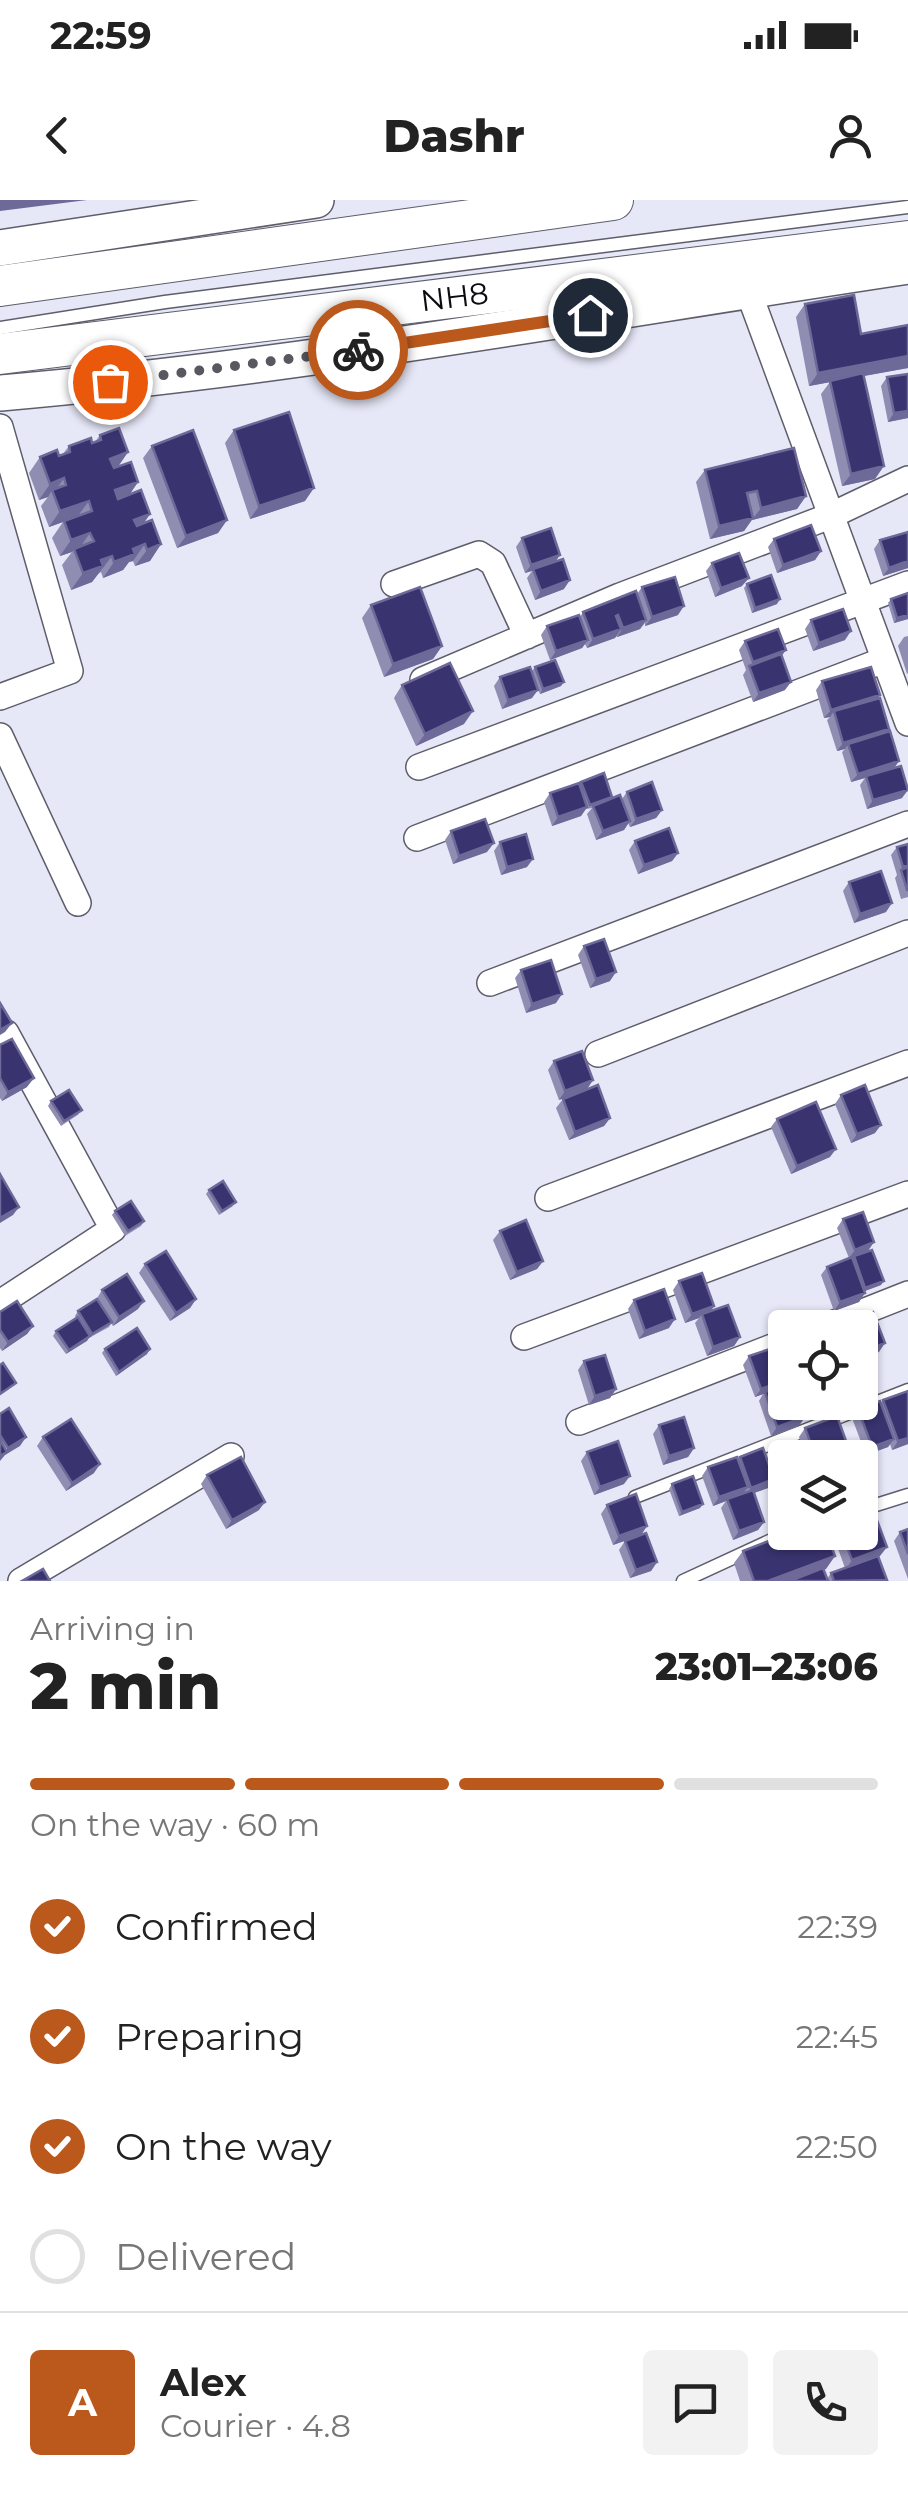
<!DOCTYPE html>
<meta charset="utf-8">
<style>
:root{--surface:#fff;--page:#f2f2f2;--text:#222;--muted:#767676;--line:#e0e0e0;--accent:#bb591d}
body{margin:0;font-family:Montserrat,sans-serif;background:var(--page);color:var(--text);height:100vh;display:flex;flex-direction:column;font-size:38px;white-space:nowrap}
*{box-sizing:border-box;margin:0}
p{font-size:32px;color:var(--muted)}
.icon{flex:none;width:55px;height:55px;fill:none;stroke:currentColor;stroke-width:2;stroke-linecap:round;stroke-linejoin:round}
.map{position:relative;height:1381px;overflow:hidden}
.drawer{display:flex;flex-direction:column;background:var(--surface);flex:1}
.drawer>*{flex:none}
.fabs{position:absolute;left:768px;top:1110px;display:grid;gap:20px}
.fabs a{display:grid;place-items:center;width:110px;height:110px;border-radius:10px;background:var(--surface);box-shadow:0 2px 8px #0004;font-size:50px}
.pin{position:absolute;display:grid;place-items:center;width:85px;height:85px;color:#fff;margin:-42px;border:5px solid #fff;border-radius:50%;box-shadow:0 2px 10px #0007}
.courier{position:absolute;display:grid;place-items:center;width:100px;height:100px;margin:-50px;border:8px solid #bb591d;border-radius:50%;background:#fff;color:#222;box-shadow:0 2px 12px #0007}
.summary em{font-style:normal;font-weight:800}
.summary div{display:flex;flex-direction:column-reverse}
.summary{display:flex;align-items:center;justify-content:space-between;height:170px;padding:0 30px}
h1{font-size:65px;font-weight:800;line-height:75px}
.bar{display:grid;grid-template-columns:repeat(4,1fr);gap:15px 10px;align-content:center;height:120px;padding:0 30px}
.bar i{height:12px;border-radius:8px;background:var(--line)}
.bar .active{background:var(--accent)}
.bar p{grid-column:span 4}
.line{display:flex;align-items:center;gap:25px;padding:0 30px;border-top:2px solid var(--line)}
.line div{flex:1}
.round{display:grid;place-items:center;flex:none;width:105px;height:105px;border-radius:10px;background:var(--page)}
ol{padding:0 30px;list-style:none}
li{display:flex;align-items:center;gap:30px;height:110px}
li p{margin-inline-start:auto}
li .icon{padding:10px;border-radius:50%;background:var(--accent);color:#fff;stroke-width:4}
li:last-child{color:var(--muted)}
li i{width:55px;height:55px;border:5px solid var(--line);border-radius:50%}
.status{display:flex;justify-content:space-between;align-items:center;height:70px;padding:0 50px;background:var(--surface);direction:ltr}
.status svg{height:28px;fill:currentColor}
header{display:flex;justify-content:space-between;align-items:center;height:130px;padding:0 30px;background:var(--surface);font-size:45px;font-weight:800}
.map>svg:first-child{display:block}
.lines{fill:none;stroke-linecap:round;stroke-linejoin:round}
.lane-casing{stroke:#5d5d6b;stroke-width:15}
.street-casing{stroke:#5d5d6b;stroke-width:28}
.secondary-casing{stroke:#5d5d6b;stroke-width:38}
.primary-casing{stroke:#5d5d6b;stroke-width:42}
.lane{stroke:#fff;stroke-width:12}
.street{stroke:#fff;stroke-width:25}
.secondary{stroke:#fff;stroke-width:35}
.primary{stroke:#fff;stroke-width:40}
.wall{fill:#908db3}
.shaded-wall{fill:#6d6998}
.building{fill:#39336f;stroke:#6d6998;stroke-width:2.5}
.done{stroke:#585861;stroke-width:10;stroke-dasharray:0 18}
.route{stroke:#bb591d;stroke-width:12}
.labels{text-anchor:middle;stroke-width:10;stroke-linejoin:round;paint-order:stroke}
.street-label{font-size:30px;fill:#0b0b10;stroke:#f4f5ff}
</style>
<div class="status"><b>22:59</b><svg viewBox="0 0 49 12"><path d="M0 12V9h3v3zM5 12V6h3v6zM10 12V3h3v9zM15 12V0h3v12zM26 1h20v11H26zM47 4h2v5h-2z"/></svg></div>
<header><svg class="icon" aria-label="back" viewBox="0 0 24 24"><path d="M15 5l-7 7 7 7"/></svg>Dashr<svg class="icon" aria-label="person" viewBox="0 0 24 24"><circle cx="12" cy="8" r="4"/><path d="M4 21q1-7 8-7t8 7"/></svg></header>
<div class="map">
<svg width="908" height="1381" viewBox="0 0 908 1381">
<rect width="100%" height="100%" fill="#e6e7f7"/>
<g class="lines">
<g class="lane-casing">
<path id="lane" d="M0,128L165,102L908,7
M635,1297L908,1190
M860,1310L908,1295
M683,1381L789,1332"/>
</g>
<g class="street-casing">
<path id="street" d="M743,77L908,523
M0,227L70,471L0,497
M394,384L479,354L493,363L527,436
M423,480L620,396L830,316L908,279
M0,536L78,703
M419,567L908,384
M417,638L884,460
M490,783L908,624
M0,837L6,833L113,1029L0,1103
M598,854L908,733
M548,998L908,863
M822,1128L908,1094
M524,1137L908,994
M579,1222L785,1142
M21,1381L231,1256"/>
</g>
<g class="secondary-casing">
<path id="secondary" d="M0,48L316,0
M0,193C304,167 606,111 908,66"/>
</g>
<g class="primary-casing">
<g id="primary">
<path d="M0,86L613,0"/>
<path id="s1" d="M0,154L908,41"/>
</g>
</g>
<use href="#lane" class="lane"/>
<use href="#street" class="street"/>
<use href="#secondary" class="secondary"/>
<use href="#primary" class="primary"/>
</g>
<path class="wall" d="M805,104L861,134L908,125V168L863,176L875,279L842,286L821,194L830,182L809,186L796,117Z
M908,174V218L888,222L881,186L887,177Z
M234,230L305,301L250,319L225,243Z
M100,235L128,252L118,267L138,282L130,294L150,314L143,324L161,344L150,361L135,366L133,361L129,362L123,370L103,378L101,372L98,374L92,382L71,390L62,365L72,352L60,356L52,338L63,322L49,327L41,306L48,297L39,300L29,273L40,257L63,254L69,246L95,242Z
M152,246L227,320L218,333L177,348L143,258Z
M705,270L806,296L797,309L752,320L744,331L710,339L696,282Z
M522,338L556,361L564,389L535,400L527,378L532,371L525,373L516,347Z
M774,339L821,351L815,360L777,373L768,347Z
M880,340L908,368L883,376L874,349Z
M712,363L742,386L715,397L706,371Z
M747,384L777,404L752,413L744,388Z
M642,387L678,415L645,426V423L640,429L617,437L616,436L615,438L587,448L585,444L582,448L550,460L541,435L547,426L580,417L583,412L637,394Z
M891,399L908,419L894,423L888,403Z
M371,405L442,446L433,459L384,477L362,418Z
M811,420L845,440L813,451L805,429Z
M908,436V473L907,474L898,446L904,437Z
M745,441L782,456L785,490L753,502L743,475L746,470L739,450Z
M535,467L561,486L540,494L536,484L532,498L502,509L494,486L500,477L532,471Z
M822,481L880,495L878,498L902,598L867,609L860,585L865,578L851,582L842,552L845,549L837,551L827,520L830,517L824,518L816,490Z
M402,485L464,524L416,546L394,498Z
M581,582L611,599H622L627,592L662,610L656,618L630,627L628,623L624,630L596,640L587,614L592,608L586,609L581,616L552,626L544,602L550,593L580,584Z
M451,631L487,652L453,664L445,640Z
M635,641L678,653L672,661L638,674L629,650Z
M500,642L527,667L501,675L494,651Z
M908,644V697L901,699L895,678L897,675L891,655L897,647Z
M849,682L886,712L854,723L843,691Z
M584,746L610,781L590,788L578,755Z
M521,770L556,803L526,813L515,778Z
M0,845L27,887L2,901L0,898Z
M554,861L593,880L587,889L559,900L548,870Z
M841,895L875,933L851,943L835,904Z
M563,899L610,918L604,926L569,940L556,908Z
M51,901L79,914L61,926L48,906Z
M777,919L830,957L791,974L771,927Z
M209,990L233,1006L219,1015L206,994Z
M115,1011L144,1021L141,1026L125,1036L112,1015Z
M843,1019L868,1051L849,1058L837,1028Z
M500,1031L543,1061L537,1069L510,1080L493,1040Z
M854,1056L881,1085L865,1091L859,1102L834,1111L821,1075L827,1067L853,1058Z
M145,1064L196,1099L190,1108L170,1121L139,1073Z
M679,1081L714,1106L711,1111L740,1137L734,1146L707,1156L695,1123L699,1118L685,1123L673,1090Z
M102,1090L138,1109L113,1126L111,1123L109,1127L89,1138L66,1154L53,1136L56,1131L76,1118L75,1116L78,1111L96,1100Z
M634,1100L669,1128L639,1139L628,1109Z
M0,1112L33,1126L27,1134L2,1151L0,1148Z
M105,1149L147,1154L116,1176L102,1153Z
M785,1151V1183L783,1185L799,1226L771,1236L759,1201L763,1194L755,1197L743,1165L749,1156L780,1157Z
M584,1161L616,1189L610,1198L589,1205L578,1170Z
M883,1200L908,1244L892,1250L890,1244L888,1247L866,1255L852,1218L858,1209L881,1203Z
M659,1225L694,1248L688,1257L663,1265L653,1234Z
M805,1228L850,1252L846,1258H806L799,1237Z
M43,1237L94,1273L66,1291L37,1246Z
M587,1252L624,1284L594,1295L581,1261Z
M740,1257L768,1288L754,1293L764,1322L758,1330L733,1340L721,1308L726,1301L713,1306L702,1276L708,1267L738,1259Z
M207,1275L259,1310L226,1329L201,1284Z
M672,1284L700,1308L679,1316L669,1289Z
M607,1305L647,1326L641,1335L613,1345L601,1314Z
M908,1329V1379L894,1341L900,1332Z
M832,1332H860L880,1356L878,1357L887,1381H740L734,1363L743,1351L835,1356L824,1370L827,1379L831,1373L845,1368Z
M625,1341L657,1362L651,1371L630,1378L619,1350Z"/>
<path class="shaded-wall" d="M0,0H87L0,11Z
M908,156V168L809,186L818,173Z
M908,211V218L888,222L894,213Z
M128,252L116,269L99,275L110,259Z
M884,266L875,279L842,286L851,274Z
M64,278L54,293L52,290L48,297L39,300L50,284Z
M138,282L127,298L103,307L115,290Z
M314,288L305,301L250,319L259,306Z
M806,296L797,309L752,320L761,308Z
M89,301L77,317L49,327L60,311Z
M150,314L139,330L134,320Z
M753,318L744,331L710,339L719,326Z
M227,320L218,333L177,348L186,336Z
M90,333L79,349H74L72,352L60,356L71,340Z
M145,344L133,361L129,362L123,370L103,378L114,362L133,349Z
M161,344L150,361L135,366L147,350Z
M821,351L815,360L777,373L783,365Z
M560,355L554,364L525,373L531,365Z
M112,356L92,382L71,390L83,373L101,360Z
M908,361V368L883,376L889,368Z
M749,378L742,386L715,397L721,388Z
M570,380L564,389L535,400L541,391Z
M780,399L777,404L752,413L755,408Z
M684,406L678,415L645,426L652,417Z
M908,415V419L894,423L897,418Z
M646,420L640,429L617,437L623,428Z
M621,429L615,438L587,448L593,439Z
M851,431L845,440L813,451L819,443Z
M588,440L582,448L550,460L556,451Z
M442,446L433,459L384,477L393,464Z
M786,450L780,458L749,467L753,462Z
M564,482L561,486L540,494L543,489Z
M791,482L785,490L753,502L759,493Z
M538,490L532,498L502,509L508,500Z
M880,495L874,504L834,511L830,517L824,518L831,510Z
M473,511L464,524L416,546L425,534Z
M889,529L883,538L848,544L845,549L837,551L843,543Z
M899,561L893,570L866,576L865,578L851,582L858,574Z
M908,590L902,598L867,609L873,600Z
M587,607L581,616L552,626L558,617Z
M662,610L656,618L630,627L636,619Z
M630,621L624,630L596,640L603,631Z
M494,643L487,652L453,664L459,656Z
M678,653L672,661L638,674L644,665Z
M533,659L527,667L501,675L507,667Z
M892,703L886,712L854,723L860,714Z
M616,772L610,781L590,788L596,779Z
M562,794L556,803L526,813L532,804Z
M12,823L5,832L0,835V830Z
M34,878L27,887L2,901L8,892Z
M593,880L587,889L559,900L565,891Z
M610,918L604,926L569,940L575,932Z
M881,925L875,933L851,943L857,934Z
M836,949L830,957L791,974L797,966Z
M19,1007L13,1015L0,1023V1018Z
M874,1042L868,1051L849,1058L855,1050Z
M543,1061L537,1069L510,1080L517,1072Z
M884,1081L881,1085L862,1092L865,1088Z
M865,1093L859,1102L834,1111L840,1102Z
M196,1099L190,1108L170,1121L176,1113Z
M144,1101L138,1109L113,1126L119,1117Z
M714,1106L708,1115L702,1114L699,1118L685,1123L692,1114Z
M675,1119L669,1128L639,1139L645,1131Z
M33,1126L27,1134L2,1151L8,1142Z
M90,1136L87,1141L66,1154L69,1150Z
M740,1137L734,1146L707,1156L713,1147Z
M885,1143L879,1152L860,1159V1153Z
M150,1149L147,1154L116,1176L119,1172Z
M785,1180L782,1187L755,1197L761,1189Z
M616,1189L610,1198L589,1205L595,1196Z
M805,1217L799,1226L771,1236L777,1227Z
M26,1237L20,1246L5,1255L0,1261V1256L8,1248Z
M908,1238V1244L892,1250L898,1241Z
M894,1239L888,1247L866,1255L872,1247Z
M694,1248L688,1257L663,1265L669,1256Z
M100,1264L94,1273L66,1291L72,1283Z
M630,1276L624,1284L594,1295L600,1287Z
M774,1279L768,1288L745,1296L751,1288Z
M748,1287L742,1295L713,1306L719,1297Z
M265,1302L259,1310L226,1329L232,1320Z
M703,1304L700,1308L679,1316L682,1312Z
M764,1322L758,1330L733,1340L739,1331Z
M647,1326L641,1335L613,1345L619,1336Z
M887,1347L880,1356L846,1369L852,1360Z
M835,1356L826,1369L794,1381H768Z
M657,1362L651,1371L630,1378L636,1370Z"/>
<path class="building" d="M854,95L861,134L908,125V156L818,173L805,104Z
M863,173L884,266L851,274L830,181Z
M908,174V211L894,213L887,177Z
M289,212L314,288L259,306L234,230Z
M119,228L128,252L110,259L114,268L131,262L138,282L115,290L118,299L141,290L150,314L134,320L137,326L152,320L161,344L147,350L145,344L133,349L135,354L114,362L112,356L101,360L103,366L83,373L74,349L94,341L90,333L71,340L64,321L92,311L89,301L60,311L52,290L66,285L64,278L50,284L40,257L57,250L59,256L70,252L69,246L91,238L92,243L101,240L100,235Z
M193,230L227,320L186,336L152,246Z
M794,248L806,296L761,308L757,291L747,293L753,318L719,326L705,270Z
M811,325L821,351L783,365L774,339Z
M551,328L560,355L531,365L522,338Z
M908,332V361L889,368L880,340Z
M739,353L749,378L721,388L712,363Z
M563,359L570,380L541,391L533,369Z
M771,375L780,399L755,408L747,384Z
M675,377L684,406L652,417L642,387Z
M420,387L442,446L393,464L371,405Z
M636,391L646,420L623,428L618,415L616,416L621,429L593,439L583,412Z
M908,393V415L897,418L891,399Z
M843,409L851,431L819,443L811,420Z
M579,415L588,440L556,451L547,426Z
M778,429L786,450L753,462L745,441Z
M781,454L791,482L759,493L749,466Z
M555,460L564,482L543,489L535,467Z
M450,463L473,511L425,534L402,485Z
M530,467L538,490L508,500L500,477Z
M871,467L880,495L831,510L822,481Z
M880,498L889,529L843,543L834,511Z
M890,531L899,561L858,574L848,544Z
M901,566L908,590L873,600L866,576Z
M604,573L612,597L590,605L581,582Z
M652,582L662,610L636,619L627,592Z
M579,583L587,607L558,617L550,593Z
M620,595L630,621L603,631L593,606Z
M485,619L494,643L459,656L451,631Z
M669,628L678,653L644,665L635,641Z
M526,634L533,659L507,667L500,642Z
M908,644V665L903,667L897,647Z
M908,667V690H907L901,670Z
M881,671L892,703L860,714L849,682Z
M604,739L616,772L596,779L584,746Z
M551,760L562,794L532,804L521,770Z
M0,803L12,823L0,830Z
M12,839L34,878L8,892L0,878V845Z
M582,851L593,880L565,891L554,861Z
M598,885L610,918L575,932L563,899Z
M865,885L881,925L857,934L841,895Z
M69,890L82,910L64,921L51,901Z
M816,902L836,949L797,966L777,919Z
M0,974L19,1007L0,1018Z
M223,981L236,1002L222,1011L209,990Z
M131,1001L144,1021L128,1031L115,1011Z
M863,1012L874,1042L855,1050L843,1019Z
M526,1020L543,1061L517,1072L500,1031Z
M872,1050L884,1081L865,1088L854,1056Z
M166,1051L196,1099L176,1113L145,1064Z
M852,1057L865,1093L840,1102L827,1067Z
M702,1073L714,1106L692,1114L679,1081Z
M127,1074L144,1101L119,1117L102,1090Z
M664,1089L675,1119L645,1131L634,1100Z
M97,1099L112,1122L92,1134L78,1111Z
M17,1101L33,1126L8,1142L0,1130V1112Z
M728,1105L740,1137L713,1147L702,1114Z
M873,1112L885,1143L860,1153V1128H850L848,1121Z
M78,1117L90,1136L69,1150L56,1131Z
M137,1128L150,1149L119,1172L105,1149Z
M776,1147L785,1170V1180L761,1189L749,1156Z
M605,1155L616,1189L595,1196L584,1161Z
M3,1163L16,1183L0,1194V1165Z
M785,1185V1202H800L805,1217L777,1227L765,1192Z
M908,1191V1238L898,1241L883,1200Z
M880,1201L894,1239L872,1247L858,1209Z
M9,1208L26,1237L8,1248L0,1235V1214Z
M837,1216L850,1252L834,1258H816L805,1228Z
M684,1217L694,1248L669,1256L659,1225Z
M71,1219L100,1264L72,1283L43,1237Z
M0,1240L7,1252L0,1256Z
M618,1241L630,1276L600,1287L587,1252Z
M763,1248L774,1279L751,1288L740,1257Z
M241,1257L265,1302L232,1320L207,1275Z
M737,1257L748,1287L719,1297L708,1267Z
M693,1276L703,1304L682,1312L672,1284Z
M753,1290L764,1322L739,1331L727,1299Z
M636,1294L647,1326L619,1336L607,1305Z
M872,1307L887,1347L852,1360L841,1332H860V1311Z
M908,1329V1354L900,1332Z
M792,1332H826L835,1356L768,1381H754L743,1351Z
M646,1333L657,1362L636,1370L625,1341Z
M878,1356L887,1380L834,1381L831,1373Z
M823,1368L828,1381H790Z
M43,1369L50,1381H22Z"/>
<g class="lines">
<path class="done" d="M110,182L358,150"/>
<path class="route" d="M358,150L590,115"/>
</g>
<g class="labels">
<g class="street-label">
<text dy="10" stroke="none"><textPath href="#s1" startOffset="458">NH8</textPath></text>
</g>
</g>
</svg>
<div class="fabs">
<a><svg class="icon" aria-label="locate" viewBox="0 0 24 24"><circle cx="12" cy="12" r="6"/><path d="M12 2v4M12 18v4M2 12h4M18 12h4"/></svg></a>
<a><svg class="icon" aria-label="layers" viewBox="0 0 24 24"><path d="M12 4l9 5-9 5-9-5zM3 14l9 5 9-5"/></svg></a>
</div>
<div class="pin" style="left:110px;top:182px;background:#ea580c"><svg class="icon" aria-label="bag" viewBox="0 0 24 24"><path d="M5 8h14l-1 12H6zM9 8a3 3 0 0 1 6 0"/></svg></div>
<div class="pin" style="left:590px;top:115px;background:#1f2937"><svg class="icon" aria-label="home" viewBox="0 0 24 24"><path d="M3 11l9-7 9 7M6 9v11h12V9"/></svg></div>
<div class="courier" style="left:358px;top:150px"><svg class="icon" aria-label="bike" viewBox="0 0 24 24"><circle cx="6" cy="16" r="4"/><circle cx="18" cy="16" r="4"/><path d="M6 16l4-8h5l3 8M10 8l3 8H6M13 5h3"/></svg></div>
</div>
<section class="drawer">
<div class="summary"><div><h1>2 min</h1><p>Arriving in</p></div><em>23:01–23:06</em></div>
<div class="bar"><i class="active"></i><i class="active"></i><i class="active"></i><i></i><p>On the way · 60 m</p></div>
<ol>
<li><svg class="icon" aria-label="check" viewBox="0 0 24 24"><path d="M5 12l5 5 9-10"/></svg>Confirmed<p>22:39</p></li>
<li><svg class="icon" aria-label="check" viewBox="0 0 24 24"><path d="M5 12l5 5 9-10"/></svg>Preparing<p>22:45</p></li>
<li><svg class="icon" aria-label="check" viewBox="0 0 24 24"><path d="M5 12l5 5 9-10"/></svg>On the way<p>22:50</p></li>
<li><i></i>Delivered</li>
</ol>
<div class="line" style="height:180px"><b class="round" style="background:var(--accent);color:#fff">A</b><div><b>Alex</b><p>Courier · 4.8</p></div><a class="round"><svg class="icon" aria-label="chat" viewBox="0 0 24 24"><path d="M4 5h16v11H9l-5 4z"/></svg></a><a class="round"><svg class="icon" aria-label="phone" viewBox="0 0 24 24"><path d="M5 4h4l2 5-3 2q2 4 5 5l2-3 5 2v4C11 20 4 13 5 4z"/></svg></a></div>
</section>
